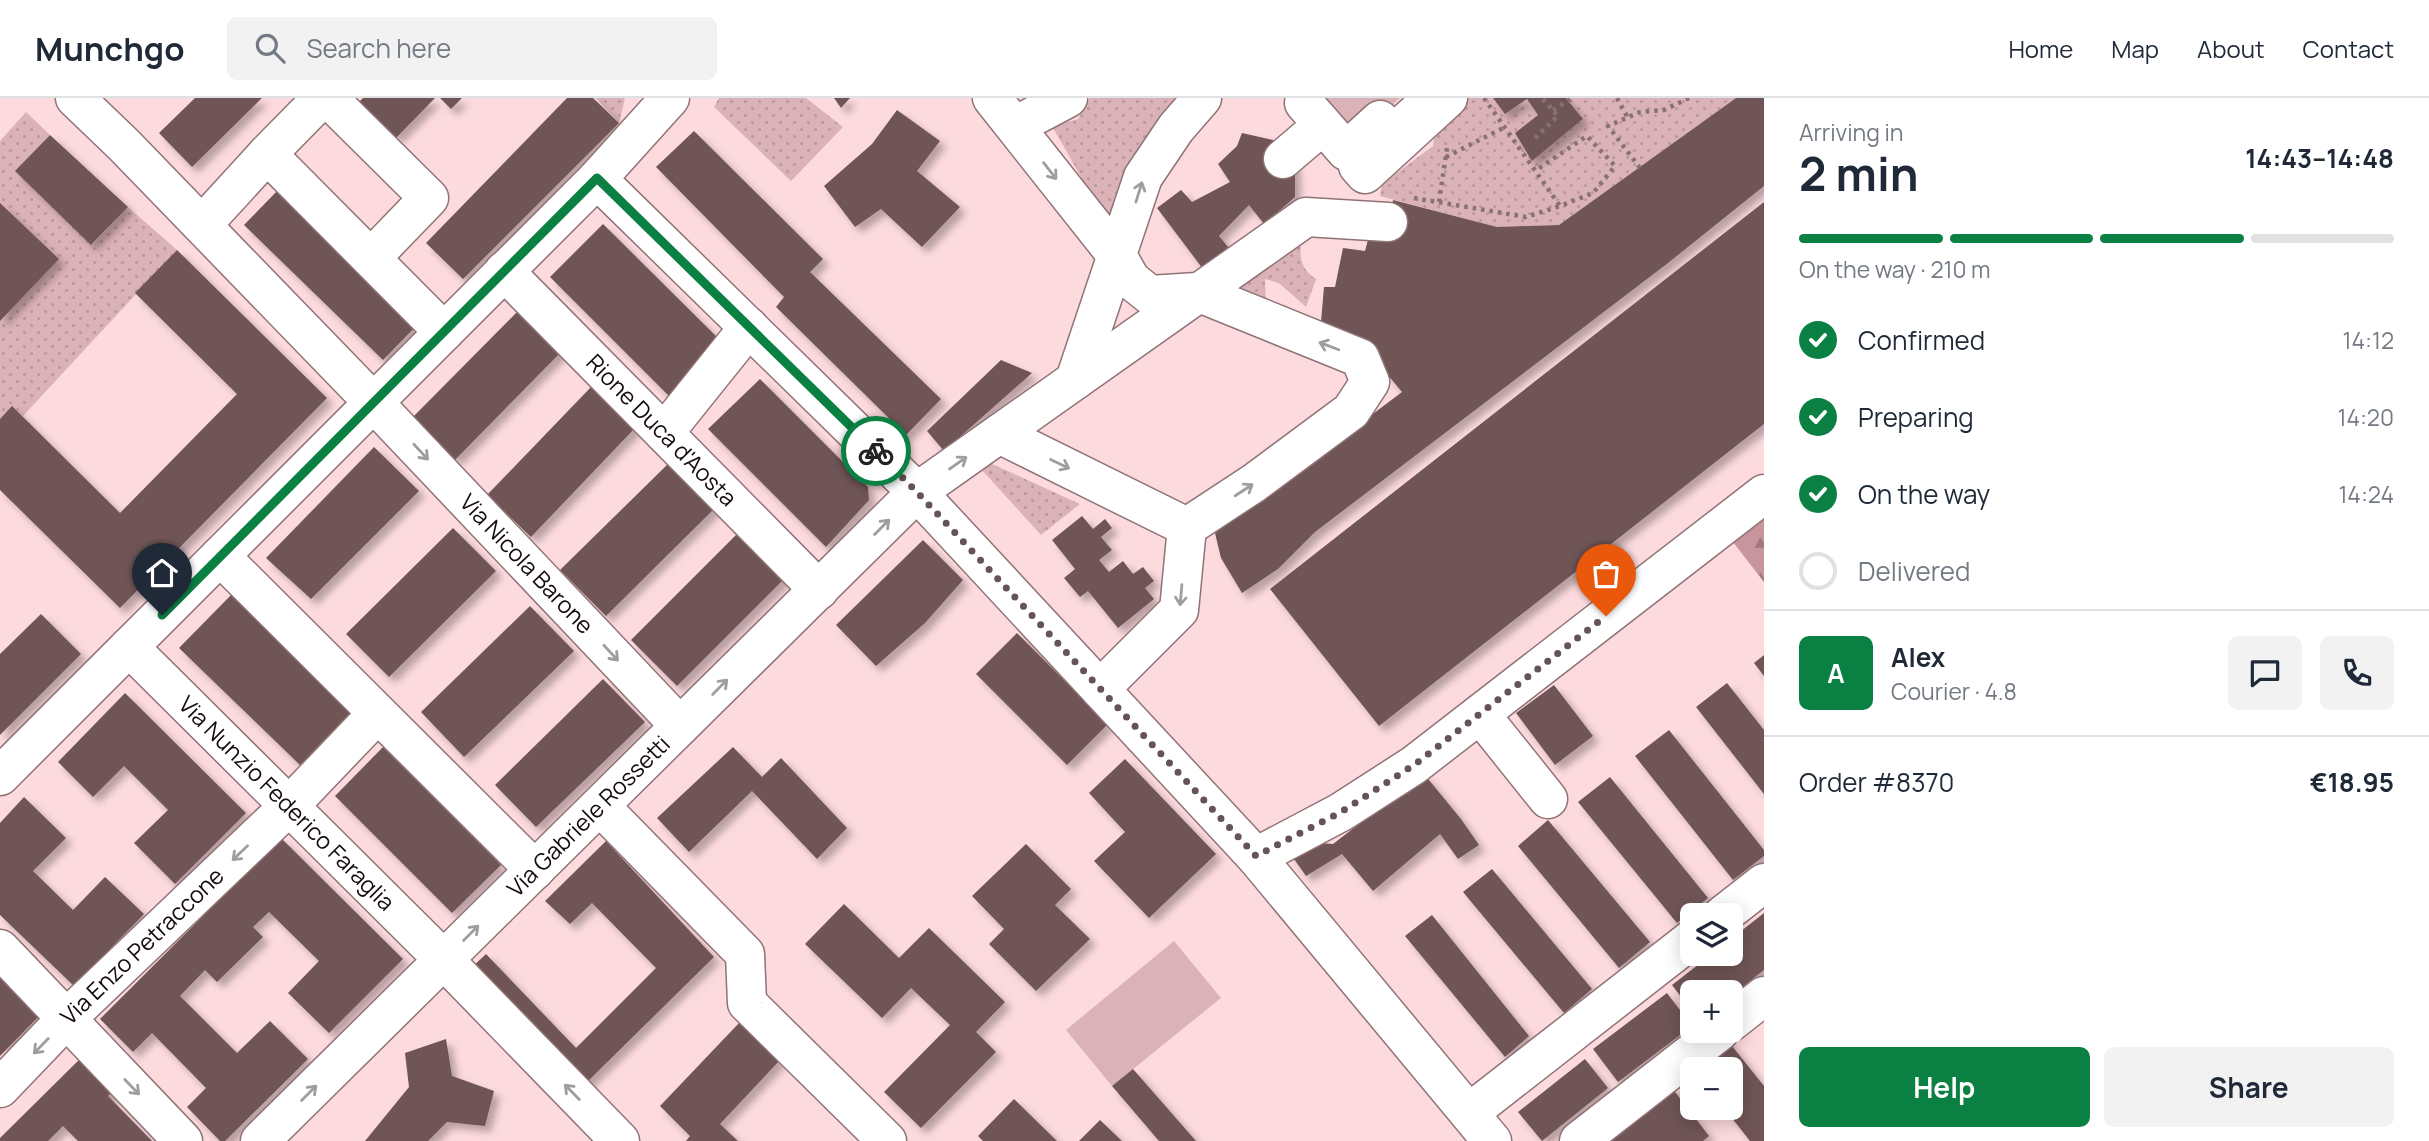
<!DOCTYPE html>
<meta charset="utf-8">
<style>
:root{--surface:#fff;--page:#f2f2f3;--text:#1f2937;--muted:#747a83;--line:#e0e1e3;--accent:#0b8043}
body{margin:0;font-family:Manrope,sans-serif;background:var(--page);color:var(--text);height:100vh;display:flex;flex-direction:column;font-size:26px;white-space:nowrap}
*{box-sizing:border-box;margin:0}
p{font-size:23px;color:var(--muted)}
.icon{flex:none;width:38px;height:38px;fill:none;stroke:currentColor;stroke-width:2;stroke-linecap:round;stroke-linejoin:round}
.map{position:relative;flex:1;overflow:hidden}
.side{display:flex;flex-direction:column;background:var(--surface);width:665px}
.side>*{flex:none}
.buttons{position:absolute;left:1680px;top:805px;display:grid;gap:14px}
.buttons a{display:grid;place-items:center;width:63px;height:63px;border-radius:10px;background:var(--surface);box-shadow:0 4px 18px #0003;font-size:35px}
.pin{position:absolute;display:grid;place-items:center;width:60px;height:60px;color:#fff;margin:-72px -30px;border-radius:50% 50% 50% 0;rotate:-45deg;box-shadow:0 0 7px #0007}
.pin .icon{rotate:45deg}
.courier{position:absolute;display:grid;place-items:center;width:70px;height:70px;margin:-35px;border:5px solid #0b8043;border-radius:50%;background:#fff;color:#222;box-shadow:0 2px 9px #0007}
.headline em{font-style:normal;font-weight:700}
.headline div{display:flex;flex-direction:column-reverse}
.headline{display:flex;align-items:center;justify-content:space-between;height:119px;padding:0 35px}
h1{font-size:46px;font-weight:700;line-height:52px}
.bar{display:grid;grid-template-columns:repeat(4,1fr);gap:10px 7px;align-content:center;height:84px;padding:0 35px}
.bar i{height:9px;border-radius:5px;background:var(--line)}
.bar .selected{background:var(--accent)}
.bar p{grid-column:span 4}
.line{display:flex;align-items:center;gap:18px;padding:0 35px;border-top:2px solid var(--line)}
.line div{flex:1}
.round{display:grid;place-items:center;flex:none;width:74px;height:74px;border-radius:10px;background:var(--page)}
ol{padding:0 35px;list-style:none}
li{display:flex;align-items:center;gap:21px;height:77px}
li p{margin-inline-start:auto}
li .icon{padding:7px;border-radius:50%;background:var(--accent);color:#fff;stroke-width:4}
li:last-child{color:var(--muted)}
li i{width:38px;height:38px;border:4px solid var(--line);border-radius:50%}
.cta{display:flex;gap:14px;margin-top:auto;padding:14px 35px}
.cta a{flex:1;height:80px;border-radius:10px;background:var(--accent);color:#fff;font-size:28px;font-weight:700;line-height:80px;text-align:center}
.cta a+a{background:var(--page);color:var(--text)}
header{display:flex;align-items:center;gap:42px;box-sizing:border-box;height:98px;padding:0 35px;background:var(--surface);border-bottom:2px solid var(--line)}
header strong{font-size:33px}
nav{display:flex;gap:38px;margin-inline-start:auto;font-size:24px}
.search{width:490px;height:63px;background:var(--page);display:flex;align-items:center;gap:18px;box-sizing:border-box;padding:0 24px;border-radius:10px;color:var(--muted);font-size:26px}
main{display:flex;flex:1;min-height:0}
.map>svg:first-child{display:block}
.grass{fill:url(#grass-dots)}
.forest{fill:url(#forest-firs)}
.garden{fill:#dbb2b7}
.building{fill:#705457;filter:url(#shadow)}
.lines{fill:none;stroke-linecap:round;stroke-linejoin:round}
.minor-casing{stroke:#907376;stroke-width:41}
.path{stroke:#887174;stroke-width:4.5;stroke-dasharray:3.5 5;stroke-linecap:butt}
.minor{stroke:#fff;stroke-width:38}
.oneway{stroke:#a19d9e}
.done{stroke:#665356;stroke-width:7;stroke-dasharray:0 12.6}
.route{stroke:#0b8043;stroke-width:9}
.labels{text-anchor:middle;stroke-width:7;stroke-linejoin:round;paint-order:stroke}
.street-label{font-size:23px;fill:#150a0c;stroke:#fbedee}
</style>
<header>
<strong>Munchgo</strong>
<div class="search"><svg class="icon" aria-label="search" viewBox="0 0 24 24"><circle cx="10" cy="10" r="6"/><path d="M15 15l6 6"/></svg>Search here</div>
<nav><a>Home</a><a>Map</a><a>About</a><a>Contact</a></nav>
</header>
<main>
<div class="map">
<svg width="1764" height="1043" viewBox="0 0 1764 1043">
<defs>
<pattern id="grass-dots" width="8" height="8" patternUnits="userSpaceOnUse" patternTransform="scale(1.75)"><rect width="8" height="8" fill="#dbb2b7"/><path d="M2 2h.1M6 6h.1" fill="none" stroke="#bb989c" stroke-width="1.8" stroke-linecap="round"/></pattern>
<pattern id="forest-firs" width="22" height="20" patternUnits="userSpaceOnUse" patternTransform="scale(1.75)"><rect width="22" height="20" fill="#c7959b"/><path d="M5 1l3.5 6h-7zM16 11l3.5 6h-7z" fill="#a0787d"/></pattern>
<filter id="shadow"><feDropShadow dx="6" dy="6" stdDeviation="3.5" flood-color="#0004"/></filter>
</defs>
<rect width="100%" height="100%" fill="#fcdade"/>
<path class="grass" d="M596,0H625L619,25Z
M719,0H806L843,29L791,83L714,9Z
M1090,0H1191L1141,46L1114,137L1052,28L1078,21Z
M1438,0H1493L1505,16L1527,1L1538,17L1515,35L1533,62L1583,21L1566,0H1736L1559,127L1497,129L1380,98L1382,86L1433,48L1438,18Z
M26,14L50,37L16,73L93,146L128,109L177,152L23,318L12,309L0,321V43Z
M1303,130C1300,152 1296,168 1316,181L1306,209L1279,185L1265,181L1266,207L1228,190Z
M990,365L1080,406L1041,437L982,372Z"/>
<path class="forest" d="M1764,420V484L1733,444Z"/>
<path class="garden" d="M1310,0H1400L1347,47Z
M1174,843L1221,900L1112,988L1066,932Z"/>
<path class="building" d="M195,0H262L192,69L159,35Z
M363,0H435L396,40L359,4Z
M440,0H462L451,11Z
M567,0H593L619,25L463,181L426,145Z
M834,0H850L841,10Z
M1493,0H1566L1583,21L1532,63L1515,35L1538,17L1527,1L1505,16Z
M1736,0H1764V88L1668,165L1315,434L1278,471L1242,495L1221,460L1215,435L1402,294L1382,270L1321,224L1324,189H1335L1343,150L1365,153L1371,131L1386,137L1393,102L1497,129L1559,127Z
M897,12L940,43L917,73L960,109L922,149L881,111L855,129L824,88L872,46Z
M694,33L823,161L810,174L941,301L906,337L776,209L784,199L656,69Z
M1242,35L1273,42L1295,69V99L1264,126L1249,107L1219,138L1229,150L1203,171L1157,110L1181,92L1192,104L1230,84L1218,66L1237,48Z
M50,37L128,109L91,147L15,73Z
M279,91L419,225L383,262L244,127Z
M1764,104V326L1379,628L1270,491Z
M0,105L59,161L0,223Z
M603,126L725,247L671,300L550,179Z
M177,152L327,300L120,510L0,392V321L12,308L120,415L237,296L135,195Z
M520,211L563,252L455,362L412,320Z
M1001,262L1032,275L944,353L927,333Z
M760,281L868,389L869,402L826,449L708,331Z
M592,288L636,329L531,439L487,397Z
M374,349L419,393L311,501L266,460Z
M669,365L715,410L606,518L560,472Z
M1082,418L1093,431L1105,421L1112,430L1101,439L1112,452L1099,462L1109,474L1123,463L1133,476L1143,469L1154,483L1145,490L1154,501L1118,530L1088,493L1080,499L1064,480L1075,471L1052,442Z
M453,430L496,473L389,579L346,536Z
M741,432L787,478L677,588L631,542Z
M923,442L963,482L925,525L876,568L836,527Z
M233,495L353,612L300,667L179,550Z
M530,508L574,553L464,659L421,614Z
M41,516L81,556L0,637V556Z
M1017,535L1108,626L1067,667L976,576Z
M1764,557V578L1754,565Z
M603,581L645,624L536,729L495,687Z
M1727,585L1764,632V696L1696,609Z
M1554,587L1593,638L1555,667L1516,615Z
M125,595L246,715L175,786L134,745L168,712L124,668L93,699L58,664Z
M1669,632L1764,752V758L1733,782L1635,658Z
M383,649L501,767L452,815L335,698Z
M733,649L762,679L781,660L847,730L817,761L752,693L689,754L657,720Z
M1125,661L1216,756L1149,820L1094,763L1125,734L1089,695Z
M1424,676L1461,721L1479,747L1458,761L1440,736L1373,793L1342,756L1306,778L1287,751L1296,743L1333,746Z
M1610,679L1708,800L1677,825L1578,704Z
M24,699L66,740L33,773L73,812L105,779L144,816L74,888L0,817V725Z
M1548,722L1650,844L1619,870L1518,748Z
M281,740L403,861L329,935L288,895L319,863L269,814L253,829L263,839L217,884L205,872L180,898L237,955L270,923L308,961L225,1043H220L187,1009L206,990L152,935L133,954L100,921Z
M606,743L714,859L582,989L469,872L486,856L576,950L656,870L592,805L570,826L545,803Z
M1026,746L1071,791L1055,807L1090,841L1036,893L989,846L1004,831L972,798Z
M1492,771L1592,891L1564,915L1463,794Z
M844,806L899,860L929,830L1005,904L976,934L996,954L921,1030L884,994L950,927L911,890L882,920L805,846Z
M1764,815V872L1731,898V894H1692V913L1672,887L1712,856H1731V841Z
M1432,817L1529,938L1505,959L1405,838Z
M0,873L42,915L0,958Z
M1667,895L1692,928L1618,984L1593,951Z
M740,924L780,962L720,1026L738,1043H686L690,1038L660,1008Z
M1724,938L1764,988V1043H1750L1724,1010H1731V971H1695Z
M446,941L452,978L494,993L485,1028L447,1024L428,1043H365L409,989L405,955Z
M89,952L122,985L108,998L152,1043H78L63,1028L48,1043H0V1040Z
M1585,961L1608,990L1542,1043L1518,1014Z
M1133,971L1196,1043H1159L1112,988Z
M1669,986L1709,1038L1703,1043H1600Z
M1014,1001L1057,1043H983L978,1038Z
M1100,1022L1122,1043H1079Z"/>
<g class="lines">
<g class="minor-casing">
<g id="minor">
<path id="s1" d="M75,0L124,47L374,305L680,628"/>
<path d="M328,0L429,100L371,160"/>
<path d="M992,0L1118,159L1131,182L1150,197L1197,194L1360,260L1370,284L1351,313L1254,385L1187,429"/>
<path d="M1433,0L1358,68L1365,76L1448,0"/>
<path d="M1304,5L1346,53L1380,22"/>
<path d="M1015,28L1068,0"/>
<path d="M267,56L322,0"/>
<path d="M1283,61L1323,27"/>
<path d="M597,81L917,394L1256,759L1492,1043"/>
<path d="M202,127L267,56L444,234"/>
<path id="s2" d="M504,173L819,492"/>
<path d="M1075,282L1143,79L1176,30L1202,0"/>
<path d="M664,335L749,229"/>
<path d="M999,336L1187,429"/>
<path d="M220,458L535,772"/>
<path id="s3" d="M129,549L444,862L620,1043"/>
<path d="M1100,591L1179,512L1187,429"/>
<path d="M1480,616L1548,701"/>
<path d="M0,678L597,81L670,0"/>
<path d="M600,708L745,856L747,905L887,1043"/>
<path d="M1256,759L1341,714L1414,667L1764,396"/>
<path d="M1723,817L1764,785"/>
<path d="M0,851L183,1043"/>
<path d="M1731,924L1764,898"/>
<path id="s4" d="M0,990L67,920L289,708L377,616"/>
<path d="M1469,1015L1692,841"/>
<path id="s5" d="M260,1043L917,394L1306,119L1388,124"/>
<path d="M1579,1043L1720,933"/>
</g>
</g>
<path class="path" d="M1484,0L1560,108L1593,95L1615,68L1587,38L1535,73
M1617,0L1628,20
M1553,12L1572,0
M1535,40L1558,18L1542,0
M1446,59L1505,29
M1640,70L1608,28L1640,14L1664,12L1689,0
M1414,100L1526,119L1560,108
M1439,104L1447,50"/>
<use href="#minor" class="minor"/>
</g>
<defs><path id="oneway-shaft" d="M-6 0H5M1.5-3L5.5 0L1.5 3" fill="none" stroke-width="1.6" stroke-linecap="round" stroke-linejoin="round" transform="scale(1.75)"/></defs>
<g class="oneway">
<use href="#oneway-shaft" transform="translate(1050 73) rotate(52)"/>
<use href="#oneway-shaft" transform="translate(1139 94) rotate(-73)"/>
<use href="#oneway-shaft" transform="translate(1329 248) rotate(-159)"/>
<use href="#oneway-shaft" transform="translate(421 354) rotate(47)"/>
<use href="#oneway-shaft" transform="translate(958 365) rotate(-35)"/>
<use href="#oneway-shaft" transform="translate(1060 366) rotate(26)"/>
<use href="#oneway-shaft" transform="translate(1244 392) rotate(-33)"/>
<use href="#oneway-shaft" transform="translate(882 429) rotate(-45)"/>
<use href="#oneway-shaft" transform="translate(1181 497) rotate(95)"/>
<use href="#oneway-shaft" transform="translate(611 555) rotate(47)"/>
<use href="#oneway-shaft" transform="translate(720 589) rotate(-45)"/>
<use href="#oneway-shaft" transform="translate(240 755) rotate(136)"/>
<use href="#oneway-shaft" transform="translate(471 835) rotate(-45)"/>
<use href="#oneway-shaft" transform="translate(41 948) rotate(134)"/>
<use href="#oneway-shaft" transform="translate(132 989) rotate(46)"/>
<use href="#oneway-shaft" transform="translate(572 994) rotate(-134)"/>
<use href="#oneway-shaft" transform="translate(309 995) rotate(-45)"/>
</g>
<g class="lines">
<path class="done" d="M876,353L917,394L1256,758L1341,714L1414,667L1606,518"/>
<path class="route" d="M162,517L597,80L876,353"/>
</g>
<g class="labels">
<g class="street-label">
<text dy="8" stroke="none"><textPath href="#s2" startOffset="224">Rione Duca d'Aosta</textPath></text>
<text dy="8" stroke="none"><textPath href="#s1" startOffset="649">Via Nicola Barone</textPath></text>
<text dy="8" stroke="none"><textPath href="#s3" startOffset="222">Via Nunzio Federico Faraglia</textPath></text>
<text dy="8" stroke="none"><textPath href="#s5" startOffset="462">Via Gabriele Rossetti</textPath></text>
<text dy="8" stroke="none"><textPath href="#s4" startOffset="201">Via Enzo Petraccone</textPath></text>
</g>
</g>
</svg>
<div class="buttons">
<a><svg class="icon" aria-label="layers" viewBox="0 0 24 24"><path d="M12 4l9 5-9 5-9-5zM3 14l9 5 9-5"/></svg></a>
<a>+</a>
<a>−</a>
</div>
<div class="pin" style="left:1606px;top:518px;background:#ea580c"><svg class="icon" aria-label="bag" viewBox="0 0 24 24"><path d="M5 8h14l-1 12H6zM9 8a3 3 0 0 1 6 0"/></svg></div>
<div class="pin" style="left:162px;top:517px;background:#1f2937"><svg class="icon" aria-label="home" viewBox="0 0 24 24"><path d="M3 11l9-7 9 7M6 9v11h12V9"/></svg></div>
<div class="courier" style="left:876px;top:353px"><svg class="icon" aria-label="bike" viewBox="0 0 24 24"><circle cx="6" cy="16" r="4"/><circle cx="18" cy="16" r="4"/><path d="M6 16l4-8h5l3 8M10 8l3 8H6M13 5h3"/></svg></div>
</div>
<section class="side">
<div class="headline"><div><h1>2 min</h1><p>Arriving in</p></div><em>14:43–14:48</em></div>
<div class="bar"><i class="selected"></i><i class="selected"></i><i class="selected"></i><i></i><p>On the way · 210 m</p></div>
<ol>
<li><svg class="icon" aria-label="check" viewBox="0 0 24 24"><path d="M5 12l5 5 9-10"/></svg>Confirmed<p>14:12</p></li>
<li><svg class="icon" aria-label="check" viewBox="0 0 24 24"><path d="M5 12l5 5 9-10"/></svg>Preparing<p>14:20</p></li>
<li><svg class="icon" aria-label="check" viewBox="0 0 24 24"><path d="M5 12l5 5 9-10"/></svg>On the way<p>14:24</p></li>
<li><i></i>Delivered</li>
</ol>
<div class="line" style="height:126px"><b class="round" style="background:var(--accent);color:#fff">A</b><div><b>Alex</b><p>Courier · 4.8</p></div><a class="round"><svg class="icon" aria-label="chat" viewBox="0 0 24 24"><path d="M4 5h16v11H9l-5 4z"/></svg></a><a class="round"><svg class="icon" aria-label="phone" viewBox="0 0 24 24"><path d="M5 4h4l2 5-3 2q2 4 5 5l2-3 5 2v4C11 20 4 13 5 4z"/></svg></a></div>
<div class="line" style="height:91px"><div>Order #8370</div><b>€18.95</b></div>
<div class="cta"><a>Help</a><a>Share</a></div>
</section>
</main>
